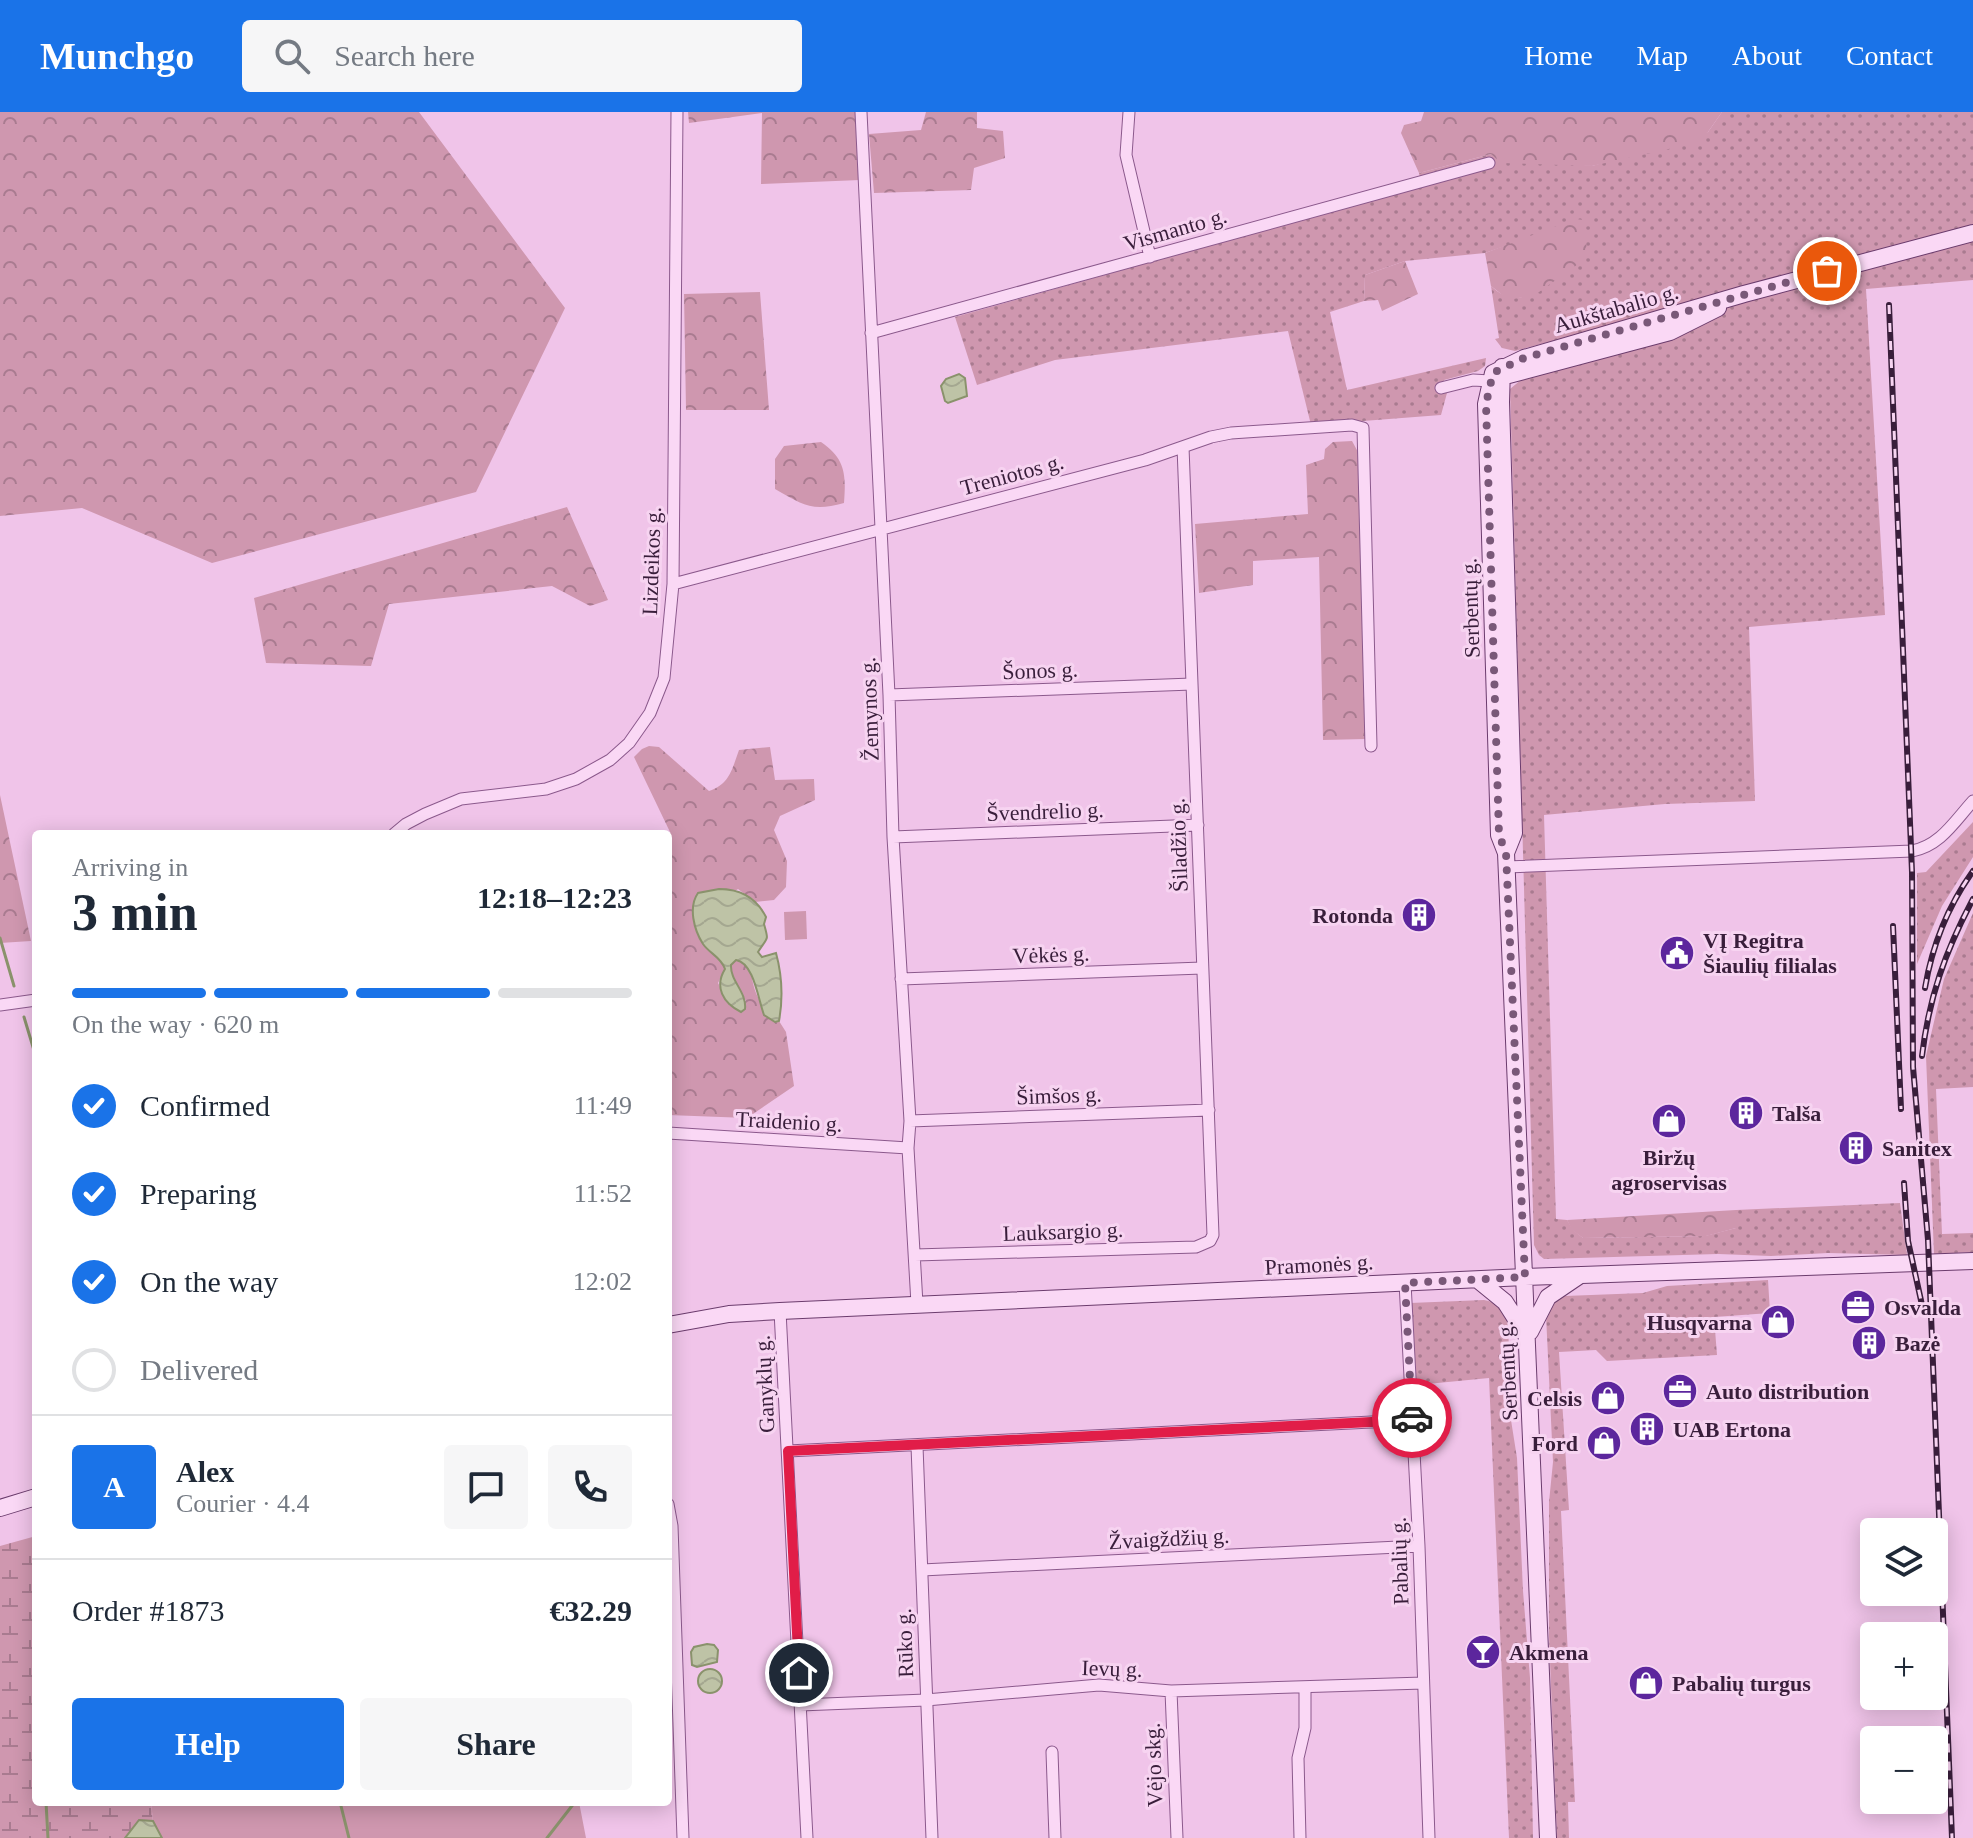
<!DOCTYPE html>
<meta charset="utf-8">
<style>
:root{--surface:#fff;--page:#f6f6f7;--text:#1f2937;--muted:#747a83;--line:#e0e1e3;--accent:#1a73e8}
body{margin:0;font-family:Georgia,serif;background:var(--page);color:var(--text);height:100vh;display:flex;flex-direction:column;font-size:30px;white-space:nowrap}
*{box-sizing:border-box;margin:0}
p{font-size:26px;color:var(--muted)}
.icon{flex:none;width:44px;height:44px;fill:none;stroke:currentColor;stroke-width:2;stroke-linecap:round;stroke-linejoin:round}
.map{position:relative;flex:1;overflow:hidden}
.drawer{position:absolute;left:32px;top:718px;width:640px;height:976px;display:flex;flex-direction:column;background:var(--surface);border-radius:8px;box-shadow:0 4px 20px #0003}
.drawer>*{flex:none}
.controls{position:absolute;left:1860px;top:1406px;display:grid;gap:16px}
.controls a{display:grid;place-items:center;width:88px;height:88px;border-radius:8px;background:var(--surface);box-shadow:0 4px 20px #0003;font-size:40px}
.pin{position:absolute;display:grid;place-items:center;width:68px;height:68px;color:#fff;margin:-34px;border:4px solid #fff;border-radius:50%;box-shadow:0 2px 8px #0007}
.courier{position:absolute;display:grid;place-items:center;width:80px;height:80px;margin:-40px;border:6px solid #e11d48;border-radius:50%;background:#fff;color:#222;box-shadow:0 2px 10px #0007}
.head em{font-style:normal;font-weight:600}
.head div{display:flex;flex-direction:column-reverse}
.head{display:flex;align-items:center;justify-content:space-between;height:136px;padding:0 40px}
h1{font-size:52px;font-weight:600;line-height:60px}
.bar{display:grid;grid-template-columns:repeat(4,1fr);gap:12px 8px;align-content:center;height:96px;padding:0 40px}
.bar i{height:10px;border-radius:6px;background:var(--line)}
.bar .on{background:var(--accent)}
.bar p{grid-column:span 4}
.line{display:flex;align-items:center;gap:20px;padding:0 40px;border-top:2px solid var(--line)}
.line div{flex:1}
.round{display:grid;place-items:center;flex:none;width:84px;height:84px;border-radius:8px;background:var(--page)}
ol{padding:0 40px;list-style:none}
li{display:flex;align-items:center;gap:24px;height:88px}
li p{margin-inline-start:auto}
li .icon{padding:8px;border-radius:50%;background:var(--accent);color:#fff;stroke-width:4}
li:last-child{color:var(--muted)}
li i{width:44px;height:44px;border:4px solid var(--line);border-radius:50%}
.primary-button{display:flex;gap:16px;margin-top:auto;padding:16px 40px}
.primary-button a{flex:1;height:92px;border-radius:8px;background:var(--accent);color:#fff;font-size:32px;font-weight:600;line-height:92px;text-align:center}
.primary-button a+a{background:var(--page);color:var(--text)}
header{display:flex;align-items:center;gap:48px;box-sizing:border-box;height:112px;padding:0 40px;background:var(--accent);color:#fff}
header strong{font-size:38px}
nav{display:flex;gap:44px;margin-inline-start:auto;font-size:28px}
.search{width:560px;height:72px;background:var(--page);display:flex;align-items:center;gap:20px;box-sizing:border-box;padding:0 28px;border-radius:8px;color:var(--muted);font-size:30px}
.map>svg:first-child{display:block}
.grass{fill:url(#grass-dots)}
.forest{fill:url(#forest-crowns)}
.wetland{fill:url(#wetland-marsh)}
.park{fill:#cf97af}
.water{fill:url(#water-waves);stroke:#8a926c;stroke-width:2}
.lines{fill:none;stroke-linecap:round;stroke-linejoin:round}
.stream{stroke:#8a926c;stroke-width:3}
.street-casing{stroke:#8b598c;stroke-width:13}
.secondary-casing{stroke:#6b3c6d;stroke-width:18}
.street{stroke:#fad8f5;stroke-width:11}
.secondary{stroke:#fad8f5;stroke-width:16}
.rail-casing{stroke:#391e3b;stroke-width:6}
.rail{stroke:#f7d4f1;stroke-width:3;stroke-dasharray:9;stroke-linecap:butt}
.done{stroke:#795878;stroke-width:8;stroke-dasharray:0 14.4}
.route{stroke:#e11d48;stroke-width:10}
.labels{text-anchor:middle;stroke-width:6;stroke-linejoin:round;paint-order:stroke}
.street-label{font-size:22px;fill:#391e3b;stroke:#f7d4f1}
.poi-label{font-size:22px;font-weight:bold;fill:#391e3b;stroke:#f7d4f1;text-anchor:start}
</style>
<header>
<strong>Munchgo</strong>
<div class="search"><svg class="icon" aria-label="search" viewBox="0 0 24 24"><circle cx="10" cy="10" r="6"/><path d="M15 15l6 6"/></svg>Search here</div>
<nav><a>Home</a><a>Map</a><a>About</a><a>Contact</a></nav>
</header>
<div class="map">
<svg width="1973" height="1726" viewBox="0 0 1973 1726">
<defs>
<pattern id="grass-dots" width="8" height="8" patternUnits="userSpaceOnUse" patternTransform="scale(2)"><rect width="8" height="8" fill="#cf97af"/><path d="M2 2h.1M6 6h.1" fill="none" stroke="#a97b90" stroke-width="1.8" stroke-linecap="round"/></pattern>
<pattern id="forest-crowns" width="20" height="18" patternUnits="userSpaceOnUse" patternTransform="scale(2)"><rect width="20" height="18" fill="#cf97af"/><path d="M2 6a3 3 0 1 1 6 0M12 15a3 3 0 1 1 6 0" fill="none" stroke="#a97b90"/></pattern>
<pattern id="wetland-marsh" width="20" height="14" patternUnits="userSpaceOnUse" patternTransform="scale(2)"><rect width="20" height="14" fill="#cf97af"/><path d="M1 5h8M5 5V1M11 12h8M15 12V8" fill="none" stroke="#a97b90"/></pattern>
<pattern id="water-waves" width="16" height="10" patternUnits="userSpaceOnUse" patternTransform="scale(2)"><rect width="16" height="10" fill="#bec3a6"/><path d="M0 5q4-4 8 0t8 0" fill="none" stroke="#a4a790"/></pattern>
</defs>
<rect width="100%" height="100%" fill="#f0c4e9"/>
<path class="grass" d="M1722,0H1973V118L1515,239L1502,236L1495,227L1499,226L1491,174C1513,195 1533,184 1554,167L1525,127L1485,141L1405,149L1365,163L1364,189L1330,200L1347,278L1486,246L1485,254L1478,259L1444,268L1447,281L1441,303L1311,313L1288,219L1055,248L977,273L955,205L1421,74L1419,61L1491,42L1592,54L1708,20Z
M1973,129V168L1866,177L1885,503L1749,515L1755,689L1665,692L1544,703L1556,1107L1567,1108L1573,1118L1583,1126L1705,1124L1736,1116V1098L1900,1091L1907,1143L1828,1141L1771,1144L1718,1142L1544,1147L1539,1143L1534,1133L1510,277L1522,267L1686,218L1737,191Z
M1973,710V745L1942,794L1917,852V761L1926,760Z
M1973,801V975L1936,977L1942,1122L1973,1121V1140L1934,1142L1926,944L1944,867Z
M1768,1168L1770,1201L1714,1205L1717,1243L1607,1249L1596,1238L1559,1240L1569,1398L1561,1399L1575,1690H1568L1569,1726H1557L1549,1524V1390L1553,1350L1546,1203L1556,1187L1565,1184L1643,1181L1667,1174Z
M1484,1188C1497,1190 1502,1197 1508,1208L1511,1308L1517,1346L1523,1479L1530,1566L1533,1726H1509L1489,1266L1417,1273L1410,1191Z"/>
<path class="forest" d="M0,0H419L565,196L476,380L212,451L82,396L0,404Z
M688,0H856L860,68L761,72L762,1L689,11Z
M926,0H977V16L1003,19L1005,46L974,56L971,78L874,81L869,22L921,18Z
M1424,0H1722L1708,20L1691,32L1592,54L1501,51L1491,42L1419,61L1401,21L1404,13L1421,9Z
M1575,107L1584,108L1587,140L1581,150L1539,180L1531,184L1512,187L1505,185L1491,174L1485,141Z
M1405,149L1418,182L1382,199L1378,188L1364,189L1365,163Z
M760,180L769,298H686L684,182Z
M1352,329L1358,340L1365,627L1323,628L1319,445L1253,449V473L1199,481L1195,412L1308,402L1306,353L1324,347L1325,337L1333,330Z
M821,330C846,347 846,363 844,391C812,400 803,393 775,377V347L784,334Z
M567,395L608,488L590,494L552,474L389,492L371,554L266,551L254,486Z
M649,634L659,635L709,679C730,672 732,657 739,638L770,635L775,668L814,667L815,688L780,704L774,718L787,749L786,775L774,788L755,790L738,777L693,807L703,832L722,849L725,857L718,871L730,894L746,889L731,861V853L736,848C754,852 750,867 756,881C760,891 769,901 775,910L779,909L786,920L794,974L747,1006L668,1003V729L670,720L634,645L642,637Z
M0,683L31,829L0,831Z
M1736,1098V1116L1706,1124L1583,1126L1572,1118L1567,1108Z"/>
<path class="wetland" d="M36,1424V1690H151L153,1709L139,1708L125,1726H0V1434Z"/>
<path class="park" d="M806,799L807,827L785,828L784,800Z
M151,1690H579L586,1726H162L153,1709Z"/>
<path class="water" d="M959,262L965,266L967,284L948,291L945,289L941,274L946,267Z
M719,777C739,777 756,785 766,805L764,812C769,830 768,824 758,840L762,845L776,841C782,863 783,887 779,909L775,910L764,903C758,887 754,851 736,848L731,853C730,869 747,880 745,897L741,900C723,891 714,875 725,857C721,845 710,842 703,832C694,818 688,795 698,781Z
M707,1532L714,1533L718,1538L717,1550L697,1555L692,1553L691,1540L694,1535Z
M698 1569a12 12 0 1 1 24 0a12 12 0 1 1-24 0Z
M139,1708L153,1709L162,1726H125Z"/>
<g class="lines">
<path class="stream" d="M0,826L14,874
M24,905L36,945
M46,1690L48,1726
M340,1690L349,1726
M547,1726L575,1690"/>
<g class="street-casing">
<path id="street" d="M861,0L889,583L893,725L910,1009L908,1036L917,1192
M1129,0L1126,43L1150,145
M871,221L1489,51
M1441,276L1473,268L1490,269
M673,472L1145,348L1211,325L1231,321L1352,313L1363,316L1371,634
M889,583L1192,572
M394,722L406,712L425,702L461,687L546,677L576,667L610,648L629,631L650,601L664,566L673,472L677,0
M893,725L1198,713
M1507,755L1912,739C1940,734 1954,710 1973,689
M901,867L1202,856
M0,893L36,888
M910,1009L1209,998
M668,1021L908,1036
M915,1143L1196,1135L1210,1129L1213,1123L1183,335
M1405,1171L1419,1434L1429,1726
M780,1199L807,1726
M917,1334L932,1726
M788,1339L1412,1308
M668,1392L672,1414L683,1726
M922,1458L1419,1434
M1171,1579L1177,1726
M800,1593L926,1588L1099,1573L1171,1579L1423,1571
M1052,1640L1055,1726
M1300,1726L1298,1646L1305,1616V1576"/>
</g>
<g class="secondary-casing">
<path id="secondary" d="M1502,255L1501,290L1514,721L1506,741
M1505,264L1670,220L1718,196
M1478,1168L1505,1190L1526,1223
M668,1213L729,1202L780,1199L1525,1165L1973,1149
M1530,1220L1548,1185L1579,1164
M0,1396L36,1385
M1548,1726L1506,741L1499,723L1486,292L1493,261L1524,246L1744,182L1973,121"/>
</g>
<use href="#street" class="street"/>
<use href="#secondary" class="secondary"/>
<g class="rail-casing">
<path id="rail" d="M1889,193L1912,760L1913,955L1928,1128L1952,1726
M1893,814L1901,997
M1925,876C1932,834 1948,794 1973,759
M1922,944C1929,885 1945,840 1973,787
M1904,1071L1908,1129L1922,1193"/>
</g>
<use href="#rail" class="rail"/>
</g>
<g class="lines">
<path class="done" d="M1412,1306L1405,1171L1525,1165L1506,741L1499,723L1486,292L1493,261L1524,246L1827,159"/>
<path class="route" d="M799,1561L788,1339L1412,1308V1306"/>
</g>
<defs>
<g id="building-disc" transform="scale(1.8)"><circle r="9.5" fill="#5c269d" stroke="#f7d4f1"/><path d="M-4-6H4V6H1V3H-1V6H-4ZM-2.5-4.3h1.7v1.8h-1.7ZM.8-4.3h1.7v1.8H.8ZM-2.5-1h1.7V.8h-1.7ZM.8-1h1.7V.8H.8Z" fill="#fff"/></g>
<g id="civic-disc" transform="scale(1.8)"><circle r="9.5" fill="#5c269d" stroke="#f7d4f1"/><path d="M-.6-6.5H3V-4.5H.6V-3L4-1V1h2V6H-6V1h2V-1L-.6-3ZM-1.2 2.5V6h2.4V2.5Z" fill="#fff"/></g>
<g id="shop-disc" transform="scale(1.8)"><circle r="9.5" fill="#5c269d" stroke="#f7d4f1"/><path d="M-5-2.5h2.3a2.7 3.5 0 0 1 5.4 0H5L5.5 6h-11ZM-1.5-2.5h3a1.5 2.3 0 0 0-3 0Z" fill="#fff"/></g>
<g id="office-disc" transform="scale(1.8)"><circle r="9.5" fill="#5c269d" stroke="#f7d4f1"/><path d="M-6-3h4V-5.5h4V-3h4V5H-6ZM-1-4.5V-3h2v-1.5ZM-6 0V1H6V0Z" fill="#fff"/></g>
<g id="bar-disc" transform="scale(1.8)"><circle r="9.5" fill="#5c269d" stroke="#f7d4f1"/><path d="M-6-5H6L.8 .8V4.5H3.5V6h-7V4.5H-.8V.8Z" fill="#fff"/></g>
</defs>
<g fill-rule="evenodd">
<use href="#building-disc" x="1419" y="803"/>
<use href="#civic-disc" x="1677" y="841"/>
<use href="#building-disc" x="1746" y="1001"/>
<use href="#shop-disc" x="1669" y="1009"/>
<use href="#building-disc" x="1856" y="1036"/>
<use href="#office-disc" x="1858" y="1195"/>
<use href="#shop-disc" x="1778" y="1210"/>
<use href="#building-disc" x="1869" y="1231"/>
<use href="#office-disc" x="1680" y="1279"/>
<use href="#shop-disc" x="1608" y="1286"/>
<use href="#building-disc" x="1647" y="1317"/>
<use href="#shop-disc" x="1604" y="1331"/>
<use href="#bar-disc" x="1483" y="1540"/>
<use href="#shop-disc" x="1646" y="1571"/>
</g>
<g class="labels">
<g class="street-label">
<text transform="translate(1175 117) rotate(-16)" y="8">Vismanto g.</text>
<text transform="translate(1616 196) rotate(-16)" y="8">Aukštabalio g.</text>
<text transform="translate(1012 362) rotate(-15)" y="8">Treniotos g.</text>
<text transform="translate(651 449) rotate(-88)" y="8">Lizdeikos g.</text>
<text transform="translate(1470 496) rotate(-92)" y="8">Serbentų g.</text>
<text transform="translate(1040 558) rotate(-2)" y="8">Šonos g.</text>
<text transform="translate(869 597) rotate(-92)" y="8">Žemynos g.</text>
<text transform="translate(1045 699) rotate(-2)" y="8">Švendrelio g.</text>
<text transform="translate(1178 733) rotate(-92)" y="8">Šiladžio g.</text>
<text transform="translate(1051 842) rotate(-2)" y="8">Vėkės g.</text>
<text transform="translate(1059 983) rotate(-2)" y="8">Šimšos g.</text>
<text transform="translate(789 1009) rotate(3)" y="8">Traidenio g.</text>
<text transform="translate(1063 1119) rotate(-2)" y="8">Lauksargio g.</text>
<text transform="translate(1319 1152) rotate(-3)" y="8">Pramonės g.</text>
<text transform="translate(1507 1259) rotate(-93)" y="8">Serbentų g.</text>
<text transform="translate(764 1272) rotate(-93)" y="8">Ganyklų g.</text>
<text transform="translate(1169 1426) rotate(-3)" y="8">Žvaigždžių g.</text>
<text transform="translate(1399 1449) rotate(-92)" y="8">Pabalių g.</text>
<text transform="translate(904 1531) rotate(-92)" y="8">Rūko g.</text>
<text transform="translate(1112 1556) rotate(2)" y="8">Ievų g.</text>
<text transform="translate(1153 1653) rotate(-92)" y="8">Vėjo skg.</text>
</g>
<g class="poi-label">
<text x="1393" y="811" text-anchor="end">Rotonda</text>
<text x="1703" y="836">VĮ Regitra<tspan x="1703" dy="25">Šiaulių filialas</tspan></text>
<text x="1772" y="1009">Talša</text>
<text x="1882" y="1044">Sanitex</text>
<text x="1669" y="1053" text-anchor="middle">Biržų<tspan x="1669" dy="25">agroservisas</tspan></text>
<text x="1884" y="1203">Osvalda</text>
<text x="1752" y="1218" text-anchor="end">Husqvarna</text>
<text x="1895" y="1239">Bazė</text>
<text x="1706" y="1287">Auto distribution</text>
<text x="1582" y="1294" text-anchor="end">Celsis</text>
<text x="1673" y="1325">UAB Ertona</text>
<text x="1578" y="1339" text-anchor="end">Ford</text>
<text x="1509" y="1548">Akmena</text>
<text x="1672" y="1579">Pabalių turgus</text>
</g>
</g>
</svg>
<div class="controls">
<a><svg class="icon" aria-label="layers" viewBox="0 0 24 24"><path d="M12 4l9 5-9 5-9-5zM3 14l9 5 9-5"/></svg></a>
<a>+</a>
<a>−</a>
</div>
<div class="pin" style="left:1827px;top:159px;background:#ea580c"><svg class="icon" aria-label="bag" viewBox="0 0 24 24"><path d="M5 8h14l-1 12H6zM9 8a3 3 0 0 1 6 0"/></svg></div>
<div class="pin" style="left:799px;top:1561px;background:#1f2937"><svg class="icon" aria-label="home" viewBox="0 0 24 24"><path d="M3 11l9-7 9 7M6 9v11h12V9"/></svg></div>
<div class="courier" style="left:1412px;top:1306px"><svg class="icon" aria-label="car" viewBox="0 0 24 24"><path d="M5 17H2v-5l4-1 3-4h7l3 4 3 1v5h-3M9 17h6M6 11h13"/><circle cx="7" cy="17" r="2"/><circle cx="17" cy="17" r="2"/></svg></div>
<section class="drawer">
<div class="head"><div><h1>3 min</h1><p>Arriving in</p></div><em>12:18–12:23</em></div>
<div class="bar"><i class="on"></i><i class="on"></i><i class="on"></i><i></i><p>On the way · 620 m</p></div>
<ol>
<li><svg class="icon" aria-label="check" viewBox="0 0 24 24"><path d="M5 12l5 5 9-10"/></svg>Confirmed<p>11:49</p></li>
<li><svg class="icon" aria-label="check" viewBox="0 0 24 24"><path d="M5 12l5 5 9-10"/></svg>Preparing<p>11:52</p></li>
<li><svg class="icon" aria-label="check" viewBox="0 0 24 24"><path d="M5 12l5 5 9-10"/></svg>On the way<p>12:02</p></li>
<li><i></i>Delivered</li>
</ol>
<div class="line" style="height:144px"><b class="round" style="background:var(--accent);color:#fff">A</b><div><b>Alex</b><p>Courier · 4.4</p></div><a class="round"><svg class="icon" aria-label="chat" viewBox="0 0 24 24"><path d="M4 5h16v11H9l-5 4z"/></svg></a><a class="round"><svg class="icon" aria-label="phone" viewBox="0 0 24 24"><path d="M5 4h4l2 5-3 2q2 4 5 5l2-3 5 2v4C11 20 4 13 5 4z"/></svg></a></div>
<div class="line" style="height:104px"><div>Order #1873</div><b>€32.29</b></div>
<div class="primary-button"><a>Help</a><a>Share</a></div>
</section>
</div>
